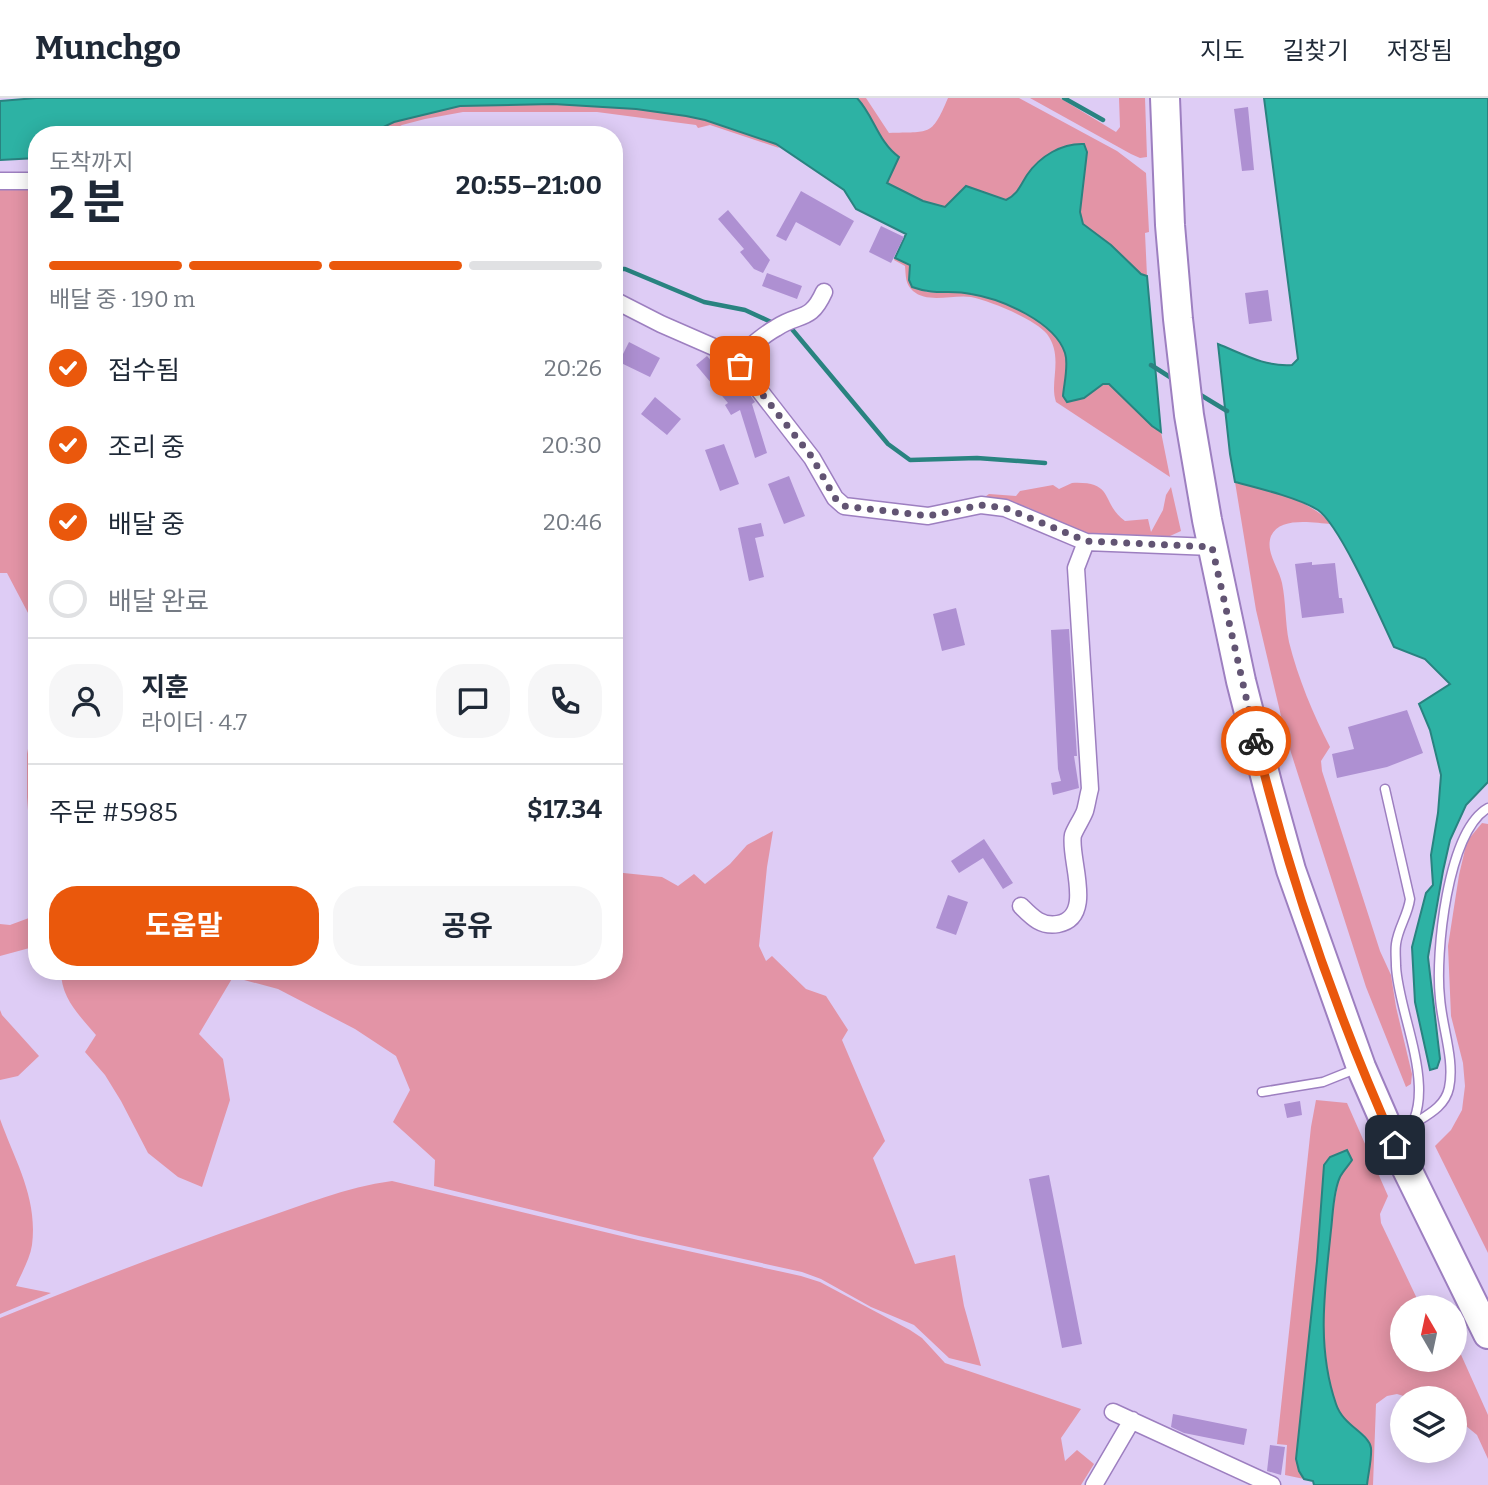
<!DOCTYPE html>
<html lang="ko">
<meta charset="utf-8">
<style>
:root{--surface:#fff;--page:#f6f6f7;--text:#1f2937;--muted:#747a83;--line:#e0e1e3;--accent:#ea580c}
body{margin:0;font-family:Bitter,"Noto Sans KR",serif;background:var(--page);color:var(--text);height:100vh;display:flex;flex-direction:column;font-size:26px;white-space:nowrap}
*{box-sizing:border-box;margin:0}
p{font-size:23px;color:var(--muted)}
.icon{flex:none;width:38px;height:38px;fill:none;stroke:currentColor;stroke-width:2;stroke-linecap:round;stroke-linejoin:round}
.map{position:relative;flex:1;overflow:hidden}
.sheet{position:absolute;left:28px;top:28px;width:595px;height:854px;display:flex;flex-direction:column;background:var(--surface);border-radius:28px;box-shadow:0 4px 18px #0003}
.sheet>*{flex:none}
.needle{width:46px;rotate:351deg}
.tools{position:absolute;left:1390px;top:1197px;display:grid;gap:14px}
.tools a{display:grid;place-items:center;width:77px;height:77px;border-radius:50%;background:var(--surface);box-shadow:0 4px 18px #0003;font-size:35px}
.pin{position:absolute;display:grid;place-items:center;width:60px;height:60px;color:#fff;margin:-30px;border-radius:14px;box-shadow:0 4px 10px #0006}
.courier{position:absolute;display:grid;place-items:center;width:70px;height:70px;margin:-35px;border:5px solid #ea580c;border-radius:50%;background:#fff;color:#222;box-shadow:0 2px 9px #0007}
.headline em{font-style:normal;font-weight:700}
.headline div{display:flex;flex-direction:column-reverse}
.headline{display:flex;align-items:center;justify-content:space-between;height:119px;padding:0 21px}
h1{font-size:46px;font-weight:700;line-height:52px}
.bar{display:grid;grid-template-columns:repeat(4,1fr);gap:10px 7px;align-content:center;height:84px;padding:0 21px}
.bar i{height:9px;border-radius:5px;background:var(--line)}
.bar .active{background:var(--accent)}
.bar p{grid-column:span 4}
.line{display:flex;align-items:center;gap:18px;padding:0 21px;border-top:2px solid var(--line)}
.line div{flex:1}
.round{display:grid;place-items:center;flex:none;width:74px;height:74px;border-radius:28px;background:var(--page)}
ol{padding:0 21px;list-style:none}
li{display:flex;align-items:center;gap:21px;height:77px}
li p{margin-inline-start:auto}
li .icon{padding:7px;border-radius:50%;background:var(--accent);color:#fff;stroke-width:4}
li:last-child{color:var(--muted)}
li i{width:38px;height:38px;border:4px solid var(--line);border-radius:50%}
.button{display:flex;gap:14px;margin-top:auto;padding:14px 21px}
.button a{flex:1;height:80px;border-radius:28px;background:var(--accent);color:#fff;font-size:28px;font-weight:700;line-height:80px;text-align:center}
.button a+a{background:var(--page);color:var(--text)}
header{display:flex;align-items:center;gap:42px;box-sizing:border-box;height:98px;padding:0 35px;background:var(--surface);border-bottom:2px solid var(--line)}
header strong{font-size:33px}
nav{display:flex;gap:38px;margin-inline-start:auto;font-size:24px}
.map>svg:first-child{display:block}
.green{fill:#e394a6}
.water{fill:#2db2a4;stroke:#298380;stroke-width:2}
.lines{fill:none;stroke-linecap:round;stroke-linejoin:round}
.stream{stroke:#298380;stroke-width:4.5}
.building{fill:#ae90d2}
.lane-casing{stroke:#9d7fc0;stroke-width:11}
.street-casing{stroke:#9d7fc0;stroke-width:19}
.highway-casing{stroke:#9d7fc0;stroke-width:32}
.lane{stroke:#fff;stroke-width:8}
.street{stroke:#fff;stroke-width:16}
.highway{stroke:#fff;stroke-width:28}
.done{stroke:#625473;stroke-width:7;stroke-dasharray:0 12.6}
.route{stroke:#ea580c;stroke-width:9}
</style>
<header>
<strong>Munchgo</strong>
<nav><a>지도</a><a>길찾기</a><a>저장됨</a></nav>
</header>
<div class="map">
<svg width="1488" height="1387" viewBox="0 0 1488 1387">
<rect width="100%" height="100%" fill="#deccf5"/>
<path class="green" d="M857,0H866L889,35C930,33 931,40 948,0H1019L1117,53L1146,75L1149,134L1145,135L1147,178L1141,176L1111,147L1083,126L1080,114L1087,54L1084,46C1060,49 1042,56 1027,78C1020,89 1017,96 1005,102L966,88L945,109L923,103L886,85L889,52C876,36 871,15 857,0Z
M1030,0H1060L1116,34L1120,29L1119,0H1145L1147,59L1140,60L1131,56Z
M553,6L636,11L686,18L705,22L776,46L779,50L710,27L698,30L696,27L597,14H463L425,21L402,27L383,37H374L377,32L394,24L460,8Z
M0,85L37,86V532L7,475H0Z
M895,160L910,167L926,194C940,195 956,193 970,195C1000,199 1055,224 1065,254C1069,267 1064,285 1063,298L1078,302L1103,286H1109L1152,328L1161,334L1170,379L1056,304C1049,284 1064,259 1047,236C1035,221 990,203 971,199C954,196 928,206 913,193C905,186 906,178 905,168L894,162Z
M1235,384C1267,392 1310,401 1331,426C1314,425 1280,418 1271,438C1265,454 1279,470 1282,485C1286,504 1285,524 1289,544C1298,580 1313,616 1330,649L1321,663L1322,673L1380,853L1391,877L1396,909L1412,976L1411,986L1406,989L1366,889L1286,639L1256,512Z
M1072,385C1116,383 1100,405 1125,423L1148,421L1151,434L1163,412L1166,397L1171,389L1181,433L1170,438L1088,437L1027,409L993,401L980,402L989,396L1016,398L1020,393L1053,387L1059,391Z
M37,542V773L32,767L27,699V656L37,604L29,548Z
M1482,725L1488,726V1155L1435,1048L1451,1032L1462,1012L1465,988L1463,965L1451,918L1448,848L1459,777L1467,743Z
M773,733L767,769L759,848L766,863L772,858L806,891L826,898L848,932L842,942L885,1043L873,1060L915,1166L955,1157L964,1208L981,1268L949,1260L914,1227L871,1209L821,1181L802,1174L639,1138L434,1088L435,1062L393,1024L410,992L396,958L355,931L278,891L233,879L199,936L223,961L230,1002L202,1089L178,1079L148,1055L121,1003L105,977L85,954L96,937C79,917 61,900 61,873H614V774L662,779L678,788L694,776L705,786L730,766L747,747Z
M37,817V848L0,858V826L10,827Z
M0,912L2,917L39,958L18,978L0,982Z
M1316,1002L1347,1005L1388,1098L1380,1116L1381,1125L1421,1209H1402V1262H1454V1241L1488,1317V1361L1477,1337L1454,1318V1300H1410L1397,1296L1387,1298L1376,1306L1373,1387H1367C1368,1376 1373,1361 1371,1349C1369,1333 1346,1329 1339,1315C1335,1309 1334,1301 1332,1294C1313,1231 1326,1144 1339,1081L1324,1067L1317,1163L1296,1361L1299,1373L1304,1381L1285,1377L1287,1347L1277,1346L1311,1029Z
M0,1021C15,1063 38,1100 32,1147C30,1161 21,1176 16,1188L51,1195L0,1216Z
M392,1083L638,1142L801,1178L820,1184L910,1232L922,1240L945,1265L1081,1311L1061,1340L1065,1363L1077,1352L1094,1366L1081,1387H0V1220C86,1185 172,1152 259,1122C303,1107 346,1089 392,1083Z"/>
<path class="water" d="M36,0H857C874,18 878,44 899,59L887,85L923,103L945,109L966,88L1006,102C1018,96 1020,88 1027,77C1040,58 1062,45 1084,46L1087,54L1080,114L1083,126L1111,147L1141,176L1147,178L1161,334L1152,328L1109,286H1103L1084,300L1067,304L1063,298C1064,285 1069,267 1065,255C1055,224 1002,201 971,196C950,191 937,198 912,189L909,182L910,167L895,160L906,136L856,111L844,92L776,46L705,22L686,18L636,11L553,6L460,8L394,24L377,32L374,37H37V60L0,62V3Z
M1264,0H1488V684L1466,707L1450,742L1443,773L1428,859L1440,961L1437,970L1430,972L1415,904L1412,849L1426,795L1433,787L1431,757L1438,715L1441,677L1430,632L1419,606L1450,586L1425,561L1394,549C1381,521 1340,427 1318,412C1299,400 1258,390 1235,384L1230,356L1218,246C1243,256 1265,269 1292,267L1298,261Z
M1347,1052L1352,1062C1349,1067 1343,1073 1340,1079C1333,1094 1333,1116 1331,1132C1325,1191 1316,1248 1336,1306C1343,1328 1369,1335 1371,1350C1372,1361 1368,1376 1367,1387H1314L1313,1383L1304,1381L1299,1373L1296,1361L1317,1163L1324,1067L1330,1059Z"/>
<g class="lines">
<path class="stream" d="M1064,0L1103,22
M614,171H625L704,204L745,212L771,224
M791,230L888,346L910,362L977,360L1045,365
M1151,267L1173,281
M1199,296L1227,313"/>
</g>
<path class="building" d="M1248,9L1254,72L1242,73L1234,11Z
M801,93L854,123L840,148L796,124L786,143L776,138Z
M728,112L770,162L763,175L754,171L740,154L744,151L718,121Z
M881,128L904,139L891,165L869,154Z
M767,175L802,188L797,201L762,188Z
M1268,192L1272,223L1249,226L1245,195Z
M629,244L660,260L650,279L619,264Z
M707,258L742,297L748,294L755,304L752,306L767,355L755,360L740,312L731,317L725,307L728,305L696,267Z
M655,299L681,321L667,337L641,316Z
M724,346L739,386L720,393L705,352Z
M789,378L805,418L784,426L768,386Z
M761,425L764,438L755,440L764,479L749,483L738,430Z
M1312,464V467L1335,465L1339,500H1342L1344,515L1302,520L1295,466Z
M956,510L965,547L942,553L933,516Z
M1069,531L1077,658H1074L1079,690L1053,697L1051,685L1061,683L1058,671L1051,532Z
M1407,612L1423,655L1387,669L1337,680L1332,656L1354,651L1348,629Z
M984,741L1013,785L1003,791L983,760L959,775L951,763Z
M948,797L968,804L956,837L936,830Z
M1300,1003L1302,1017L1287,1020L1284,1006Z
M1049,1077L1082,1246L1062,1250L1029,1081Z
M1173,1316L1247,1331L1244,1347L1184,1335L1171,1329Z
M1270,1347L1285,1349L1281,1377L1267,1373Z"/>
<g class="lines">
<g class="lane-casing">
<path id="lane" d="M1385,691L1410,801C1408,817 1398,830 1396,846C1395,853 1396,861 1396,868C1398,918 1444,1002 1400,1042
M1262,994L1323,984L1358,970
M1412,1027C1427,1017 1445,1009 1449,990C1455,962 1442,929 1440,900C1435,857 1447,733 1488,710"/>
</g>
<g class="street-casing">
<path id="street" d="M0,83H37
M614,202L661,226L732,257L812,360L835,400L844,408L928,418L981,407L1005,410L1086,444L1212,449
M735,262C748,251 761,238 776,230C800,214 810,225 824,194
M1021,808C1032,819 1041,829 1058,826C1096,819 1068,759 1073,737C1076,729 1082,721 1085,713C1087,706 1088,698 1090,691L1076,470L1086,444
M1113,1314L1272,1387
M1094,1387L1132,1322"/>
</g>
<g class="highway-casing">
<path id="highway" d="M1165,0L1170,127L1178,221L1189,317L1207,422L1241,583L1268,689L1291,772L1361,969L1395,1047L1488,1236"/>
</g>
<use href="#lane" class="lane"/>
<use href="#street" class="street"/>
<use href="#highway" class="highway"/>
</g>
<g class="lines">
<path class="done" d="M740,268L812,359L835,400L844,408L928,418L981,407L1005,410L1086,443L1212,449L1256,643"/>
<path class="route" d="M1256,643C1290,782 1337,917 1395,1047"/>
</g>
</svg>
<div class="tools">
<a><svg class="needle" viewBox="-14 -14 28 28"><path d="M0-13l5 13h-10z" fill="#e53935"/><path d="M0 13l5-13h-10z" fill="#747a83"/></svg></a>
<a><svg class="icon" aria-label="layers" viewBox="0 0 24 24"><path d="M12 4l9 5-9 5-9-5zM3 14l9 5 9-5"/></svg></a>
</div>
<div class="pin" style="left:740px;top:268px;background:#ea580c"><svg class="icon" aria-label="bag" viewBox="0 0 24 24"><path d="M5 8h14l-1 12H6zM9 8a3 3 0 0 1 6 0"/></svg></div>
<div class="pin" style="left:1395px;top:1047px;background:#1f2937"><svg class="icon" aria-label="home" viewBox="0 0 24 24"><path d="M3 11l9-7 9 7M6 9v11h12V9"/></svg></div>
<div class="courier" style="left:1256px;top:643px"><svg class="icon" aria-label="bike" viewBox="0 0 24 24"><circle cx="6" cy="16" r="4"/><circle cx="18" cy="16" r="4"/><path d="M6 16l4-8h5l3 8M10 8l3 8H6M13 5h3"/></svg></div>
<section class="sheet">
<div class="headline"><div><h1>2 분</h1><p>도착까지</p></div><em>20:55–21:00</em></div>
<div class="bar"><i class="active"></i><i class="active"></i><i class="active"></i><i></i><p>배달 중 · 190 m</p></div>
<ol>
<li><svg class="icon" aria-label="check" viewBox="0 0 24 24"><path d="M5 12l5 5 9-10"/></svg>접수됨<p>20:26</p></li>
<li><svg class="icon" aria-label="check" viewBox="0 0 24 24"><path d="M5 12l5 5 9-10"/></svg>조리 중<p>20:30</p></li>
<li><svg class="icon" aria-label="check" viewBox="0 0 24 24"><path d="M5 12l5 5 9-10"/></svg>배달 중<p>20:46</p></li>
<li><i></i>배달 완료</li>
</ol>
<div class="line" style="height:126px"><a class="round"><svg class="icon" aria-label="person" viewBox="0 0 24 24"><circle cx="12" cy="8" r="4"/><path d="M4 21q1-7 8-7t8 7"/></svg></a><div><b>지훈</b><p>라이더 · 4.7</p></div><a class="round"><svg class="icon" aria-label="chat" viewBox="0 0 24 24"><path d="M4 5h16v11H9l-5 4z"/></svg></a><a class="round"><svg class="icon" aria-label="phone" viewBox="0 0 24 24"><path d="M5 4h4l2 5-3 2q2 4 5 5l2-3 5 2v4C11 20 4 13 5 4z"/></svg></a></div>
<div class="line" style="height:91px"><div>주문 #5985</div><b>$17.34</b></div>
<div class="button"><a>도움말</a><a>공유</a></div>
</section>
</div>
